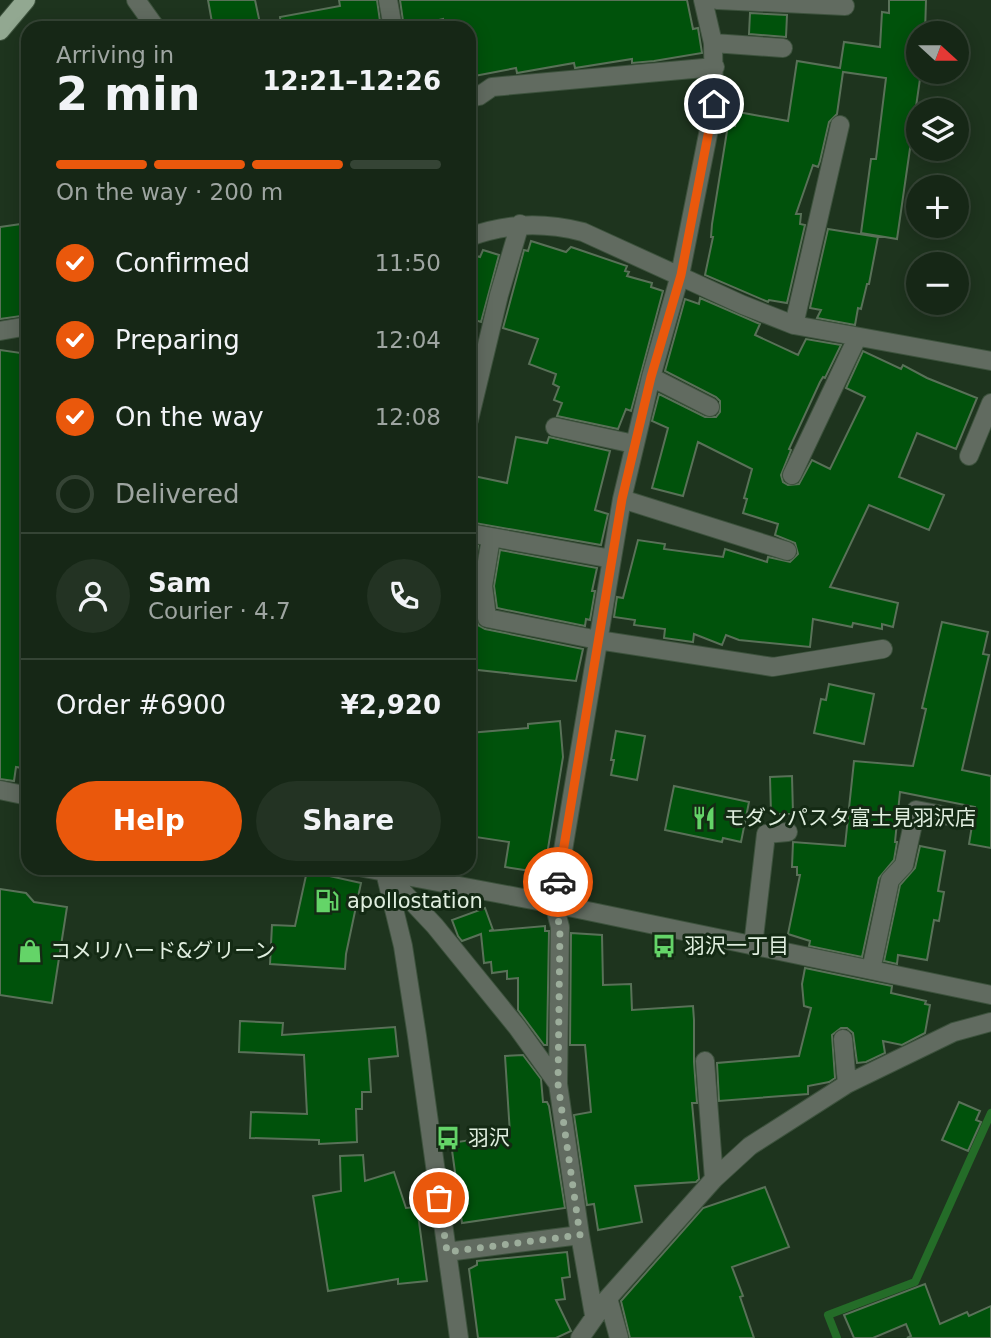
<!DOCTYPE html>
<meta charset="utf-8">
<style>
:root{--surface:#162716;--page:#233323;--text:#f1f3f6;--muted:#9ea5a1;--line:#354435;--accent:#ea580c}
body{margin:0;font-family:"DejaVu Sans","Noto Sans JP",sans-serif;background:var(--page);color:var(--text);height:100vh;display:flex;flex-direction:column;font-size:26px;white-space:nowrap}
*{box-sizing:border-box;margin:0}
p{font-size:23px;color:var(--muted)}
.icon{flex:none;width:38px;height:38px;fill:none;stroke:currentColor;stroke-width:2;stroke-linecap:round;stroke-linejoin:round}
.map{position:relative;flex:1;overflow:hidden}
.sheet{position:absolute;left:21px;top:21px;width:455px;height:854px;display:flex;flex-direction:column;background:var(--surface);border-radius:21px;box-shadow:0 4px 18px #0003,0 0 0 2px var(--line)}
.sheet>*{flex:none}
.needle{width:46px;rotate:111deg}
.fabs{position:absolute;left:906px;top:21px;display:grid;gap:14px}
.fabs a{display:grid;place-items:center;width:63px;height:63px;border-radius:50%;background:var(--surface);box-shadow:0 4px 18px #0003,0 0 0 2px var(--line);font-size:35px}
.pin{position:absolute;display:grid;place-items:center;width:60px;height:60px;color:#fff;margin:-30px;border:4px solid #fff;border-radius:50%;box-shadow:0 2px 7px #0007}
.courier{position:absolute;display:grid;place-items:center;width:70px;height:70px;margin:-35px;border:5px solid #ea580c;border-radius:50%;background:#fff;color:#222;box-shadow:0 2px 9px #0007}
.summary em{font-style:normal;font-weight:700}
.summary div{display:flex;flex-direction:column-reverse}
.summary{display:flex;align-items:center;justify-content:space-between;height:119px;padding:0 35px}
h1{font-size:46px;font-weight:700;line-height:52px}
.bar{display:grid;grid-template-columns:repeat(4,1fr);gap:10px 7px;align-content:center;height:84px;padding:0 35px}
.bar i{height:9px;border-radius:5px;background:var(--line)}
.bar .current{background:var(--accent)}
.bar p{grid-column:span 4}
.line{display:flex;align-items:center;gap:18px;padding:0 35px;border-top:2px solid var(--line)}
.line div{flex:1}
.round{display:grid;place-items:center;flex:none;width:74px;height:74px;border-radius:37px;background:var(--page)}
ol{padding:0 35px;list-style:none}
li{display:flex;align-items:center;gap:21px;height:77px}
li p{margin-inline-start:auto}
li .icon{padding:7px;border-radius:50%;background:var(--accent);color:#fff;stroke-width:4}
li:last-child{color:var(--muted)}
li i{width:38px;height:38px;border:4px solid var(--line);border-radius:50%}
.cta{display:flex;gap:14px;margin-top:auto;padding:14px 35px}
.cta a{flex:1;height:80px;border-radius:42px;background:var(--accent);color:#fff;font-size:28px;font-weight:700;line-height:80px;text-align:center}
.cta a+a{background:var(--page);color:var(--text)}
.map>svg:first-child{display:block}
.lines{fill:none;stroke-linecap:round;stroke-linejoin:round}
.stream{stroke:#246c28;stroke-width:8}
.building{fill:#00520b;stroke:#597158;stroke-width:2}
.minor-casing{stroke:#3d523d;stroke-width:20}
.major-casing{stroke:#3d523d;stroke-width:20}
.minor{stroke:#616b60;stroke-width:18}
.major{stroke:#92a891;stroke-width:18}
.done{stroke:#9cad9b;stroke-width:7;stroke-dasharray:0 12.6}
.route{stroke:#ea580c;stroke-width:9}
.labels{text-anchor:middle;stroke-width:6;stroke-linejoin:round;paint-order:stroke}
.poi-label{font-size:21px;fill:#e0eedf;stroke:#142a14;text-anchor:start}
</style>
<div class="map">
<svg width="991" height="1338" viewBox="0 0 991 1338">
<rect width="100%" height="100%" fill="#1e341e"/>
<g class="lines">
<path class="stream" d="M837,1338L828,1315L915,1282L991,1113"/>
</g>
<path class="building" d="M208,0H255L261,28H213Z
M339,0H377L381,28H281L280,17L340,6Z
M400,0H687L693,29L698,28L702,53L654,61L632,63V59L575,68L574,63L517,73L516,68L469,77V28H451L449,21L443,22V19L404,28Z
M889,0H926L925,33H919V72H921L897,239L861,233L871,159H876L886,78L843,72L837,114L829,122L820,161L818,167L813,165L796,214H801L800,224L805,225L787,303L769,300L768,302L705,275L713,237H711L712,224L728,125L735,126L738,112L788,121L797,61L840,68L844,42L880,47L882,12L889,13Z
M750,13L787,15L786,37L749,34Z
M28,223V315L0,319V227Z
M828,229L878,237L869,284H867L861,309L858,308L855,325L817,318L821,310L810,308Z
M531,241L566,252L571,247L627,266L625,271L629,272L627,276L652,283L651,287L663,291L631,411L626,409L618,429L557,416L562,403L554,400L559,387L553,384L556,374L529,364L538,339L503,328L524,250L528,251Z
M483,250L499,255L481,322L469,318V254L480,257Z
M700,298L760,324L755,335L798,355L806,339L841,345L825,378L823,377L820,382L789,449L791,450L781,475L783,482L788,485L799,484L812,460L830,469L865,397L846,388L863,351L901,369L903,365L927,378L977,398L956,449L917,433L899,477L944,495L929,530L869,505L830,587L898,603L893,627L882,624V629L853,623L852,627L813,619L810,647L739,640L726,635L722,645L694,634L693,642L664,638L665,629L634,625L635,620L614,617L617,597L623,598L638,540L665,544L664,549L723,557L725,549L767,562L768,557L790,562L798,554L795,543L775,535L778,524L743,513L747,499L744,498L752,469L698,442L683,496L652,488L668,428L652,421L659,394L705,417H716L720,412V401L716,397L665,371L685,299L699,304Z
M0,350L28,354V668L21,728H28V769L16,767L14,781L0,779Z
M516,437L547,443L549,437L610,451L595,510L608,514L601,545L469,522V475L507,483Z
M469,545L478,546L472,587L478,625L485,629L583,649L576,681L469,669Z
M500,550L597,568L592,591H595L590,620L586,619L585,626L497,608L494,586Z
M942,622L988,632L983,654L989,655L962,770L991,776V848L969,844L975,807L900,792L895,842H897L894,860L879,878L862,957L809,946L810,941L788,934L800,875H797V867H792L793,842L845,846L854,761L913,766L926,709L922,708Z
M829,684L874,694L864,744L814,733L821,699L826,700Z
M560,721L563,757L544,873L505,867L509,842L469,836V733L528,728V724Z
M616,731L645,736L637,780L611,775L614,760H611Z
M792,776L793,814H771L770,777Z
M674,786L749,802L741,842L723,838L722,842L665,830Z
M920,846L945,851L938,891L944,892L939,921L934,920L927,960L898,955L897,964L884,961L900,885L915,868Z
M307,871L361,883L346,954L345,969L270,964L272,925L295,926Z
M0,889L26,893L34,902L67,907L52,1003L0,995Z
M485,908L493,930L489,931L545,926V931H549L547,1045H544L518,1010V978L507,979V971L492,973L491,962L484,963L481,934L462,941L458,936L452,920Z
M571,933L602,935L603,985L631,984L632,1010L693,1006L694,1020V1062L697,1103H692L699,1179L696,1182L635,1186L642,1222L598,1230L594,1204L587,1205L574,1115L591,1112L585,1045H570Z
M805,968L892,986L891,993L926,1001L925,1004L930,1005L925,1033L902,1045L883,1041L885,1053L866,1062L857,1063L853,1033L847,1028H841L832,1035L835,1078L829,1082L808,1086V1094L719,1101L717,1063L799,1056L811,1008L804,1006L802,984Z
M240,1021L283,1023L282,1035L395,1027L398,1056L369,1059L371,1092H362V1109H356L357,1142L319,1144V1140L250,1138L251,1112L307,1114L304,1055L239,1052Z
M523,1055L541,1079L543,1102H547L549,1106L565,1208L462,1223L451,1143L510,1134L505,1056Z
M959,1102L980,1111L976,1120L981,1122L968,1151L942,1140Z
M363,1155L365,1181L394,1172L406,1208L417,1207L427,1281L398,1284V1279L328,1291L313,1196L341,1191L340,1156Z
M765,1187L789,1247L732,1267L743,1296L740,1297L754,1338H630L621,1301L703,1208Z
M567,1252L570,1277L562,1278L565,1299L556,1300L571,1331L556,1338H478L469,1269L477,1265V1261Z
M925,1284L940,1324L967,1312L969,1316L991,1306V1338H907L911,1336L906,1324L873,1338H854L844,1315Z"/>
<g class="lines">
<g class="minor-casing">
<path id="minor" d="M136,0L156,28
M388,0L393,28
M717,0L845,6
M713,43L783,48
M469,98L479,96L492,87L715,67
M469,237C508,223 543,222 583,232L743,305L794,325L991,361
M794,325L840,125
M0,331L28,326
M651,377L710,407
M469,420L499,295L520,224
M555,427L634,444
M969,456L991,403
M792,475L857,338
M622,499L787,551
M469,533L612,559
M491,538L483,586L487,618L598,640L773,667L883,649
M0,790L28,796
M364,868L554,904L991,995
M384,868L403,946L417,1036L459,1338
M387,875L435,926L517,1027L558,1084L580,1235
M753,946L766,834L788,832
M871,970L890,880L904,865L916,810L958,818
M843,1039L847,1084
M705,1061L714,1179
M558,1084L560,927L554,904L622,499L651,377L680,275L714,104L713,43L703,0
M447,1252L580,1235L594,1315
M608,1298L619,1338
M580,1338L608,1298L714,1179L750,1146L847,1084L954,1032L991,1022"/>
</g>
<g class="major-casing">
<path id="major" d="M0,31L26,0"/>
</g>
<use href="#minor" class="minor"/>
<use href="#major" class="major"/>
</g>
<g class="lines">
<path class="done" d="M439,1198L447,1252L580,1235L558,1084L560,927L554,904L558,882"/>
<path class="route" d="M558,882L622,499L651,377L681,275L714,104"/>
</g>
<defs>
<g id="restaurant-bare" transform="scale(1.89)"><path d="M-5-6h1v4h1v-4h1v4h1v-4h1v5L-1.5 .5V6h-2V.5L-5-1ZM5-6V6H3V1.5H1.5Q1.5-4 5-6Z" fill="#64d468" stroke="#142a14" stroke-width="2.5" paint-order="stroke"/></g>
<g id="fuel-bare" transform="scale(1.89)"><path d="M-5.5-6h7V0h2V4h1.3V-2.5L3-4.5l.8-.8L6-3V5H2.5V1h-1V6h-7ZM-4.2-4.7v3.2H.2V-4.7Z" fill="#64d468" stroke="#142a14" stroke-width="2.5" paint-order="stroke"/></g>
<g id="bus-bare" transform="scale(1.89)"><path d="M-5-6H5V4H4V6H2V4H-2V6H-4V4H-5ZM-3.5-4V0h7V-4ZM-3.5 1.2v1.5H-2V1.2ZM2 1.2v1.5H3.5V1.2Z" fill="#64d468" stroke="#142a14" stroke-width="2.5" paint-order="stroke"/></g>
<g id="shop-bare" transform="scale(1.89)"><path d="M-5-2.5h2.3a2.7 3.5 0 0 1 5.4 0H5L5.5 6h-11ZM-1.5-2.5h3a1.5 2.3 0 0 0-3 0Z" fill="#64d468" stroke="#142a14" stroke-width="2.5" paint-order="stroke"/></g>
</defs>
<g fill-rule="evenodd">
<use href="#restaurant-bare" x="704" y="818"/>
<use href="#fuel-bare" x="327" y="901"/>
<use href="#bus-bare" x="664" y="946"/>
<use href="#shop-bare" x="30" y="951"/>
<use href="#bus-bare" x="448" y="1138"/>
</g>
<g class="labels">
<g class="poi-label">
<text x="724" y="825">モダンパスタ富士見羽沢店</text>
<text x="347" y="908">apollostation</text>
<text x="684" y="953">羽沢一丁目</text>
<text x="50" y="958">コメリハード&amp;グリーン</text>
<text x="468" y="1145">羽沢</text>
</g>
</g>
</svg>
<div class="fabs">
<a><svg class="needle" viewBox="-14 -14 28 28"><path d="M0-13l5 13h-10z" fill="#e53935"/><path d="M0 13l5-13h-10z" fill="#9ea5a1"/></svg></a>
<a><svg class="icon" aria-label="layers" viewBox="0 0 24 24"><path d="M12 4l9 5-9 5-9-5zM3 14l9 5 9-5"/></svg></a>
<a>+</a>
<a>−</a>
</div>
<div class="pin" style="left:439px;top:1198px;background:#ea580c"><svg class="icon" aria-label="bag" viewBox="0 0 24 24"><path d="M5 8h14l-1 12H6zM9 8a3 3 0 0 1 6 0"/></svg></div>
<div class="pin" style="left:714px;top:104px;background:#1f2937"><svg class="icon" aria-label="home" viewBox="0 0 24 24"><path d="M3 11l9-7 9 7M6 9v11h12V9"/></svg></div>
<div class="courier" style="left:558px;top:882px"><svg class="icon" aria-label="car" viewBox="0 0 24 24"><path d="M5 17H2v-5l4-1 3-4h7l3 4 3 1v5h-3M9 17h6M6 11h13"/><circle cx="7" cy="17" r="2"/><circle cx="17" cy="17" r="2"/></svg></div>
<section class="sheet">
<div class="summary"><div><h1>2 min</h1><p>Arriving in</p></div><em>12:21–12:26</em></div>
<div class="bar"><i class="current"></i><i class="current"></i><i class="current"></i><i></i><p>On the way · 200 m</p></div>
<ol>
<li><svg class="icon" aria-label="check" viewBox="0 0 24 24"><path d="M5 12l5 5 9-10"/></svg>Confirmed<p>11:50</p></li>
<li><svg class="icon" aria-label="check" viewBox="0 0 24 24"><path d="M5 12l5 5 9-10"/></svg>Preparing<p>12:04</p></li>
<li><svg class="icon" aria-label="check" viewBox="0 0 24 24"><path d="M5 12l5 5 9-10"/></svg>On the way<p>12:08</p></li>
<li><i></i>Delivered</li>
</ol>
<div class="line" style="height:126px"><a class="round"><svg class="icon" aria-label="person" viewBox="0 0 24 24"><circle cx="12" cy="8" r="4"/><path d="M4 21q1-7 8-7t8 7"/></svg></a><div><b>Sam</b><p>Courier · 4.7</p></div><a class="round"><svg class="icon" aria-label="phone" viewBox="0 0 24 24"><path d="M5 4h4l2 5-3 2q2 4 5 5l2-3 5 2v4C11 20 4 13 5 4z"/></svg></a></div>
<div class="line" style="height:91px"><div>Order #6900</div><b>¥2,920</b></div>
<div class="cta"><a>Help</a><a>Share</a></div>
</section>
</div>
